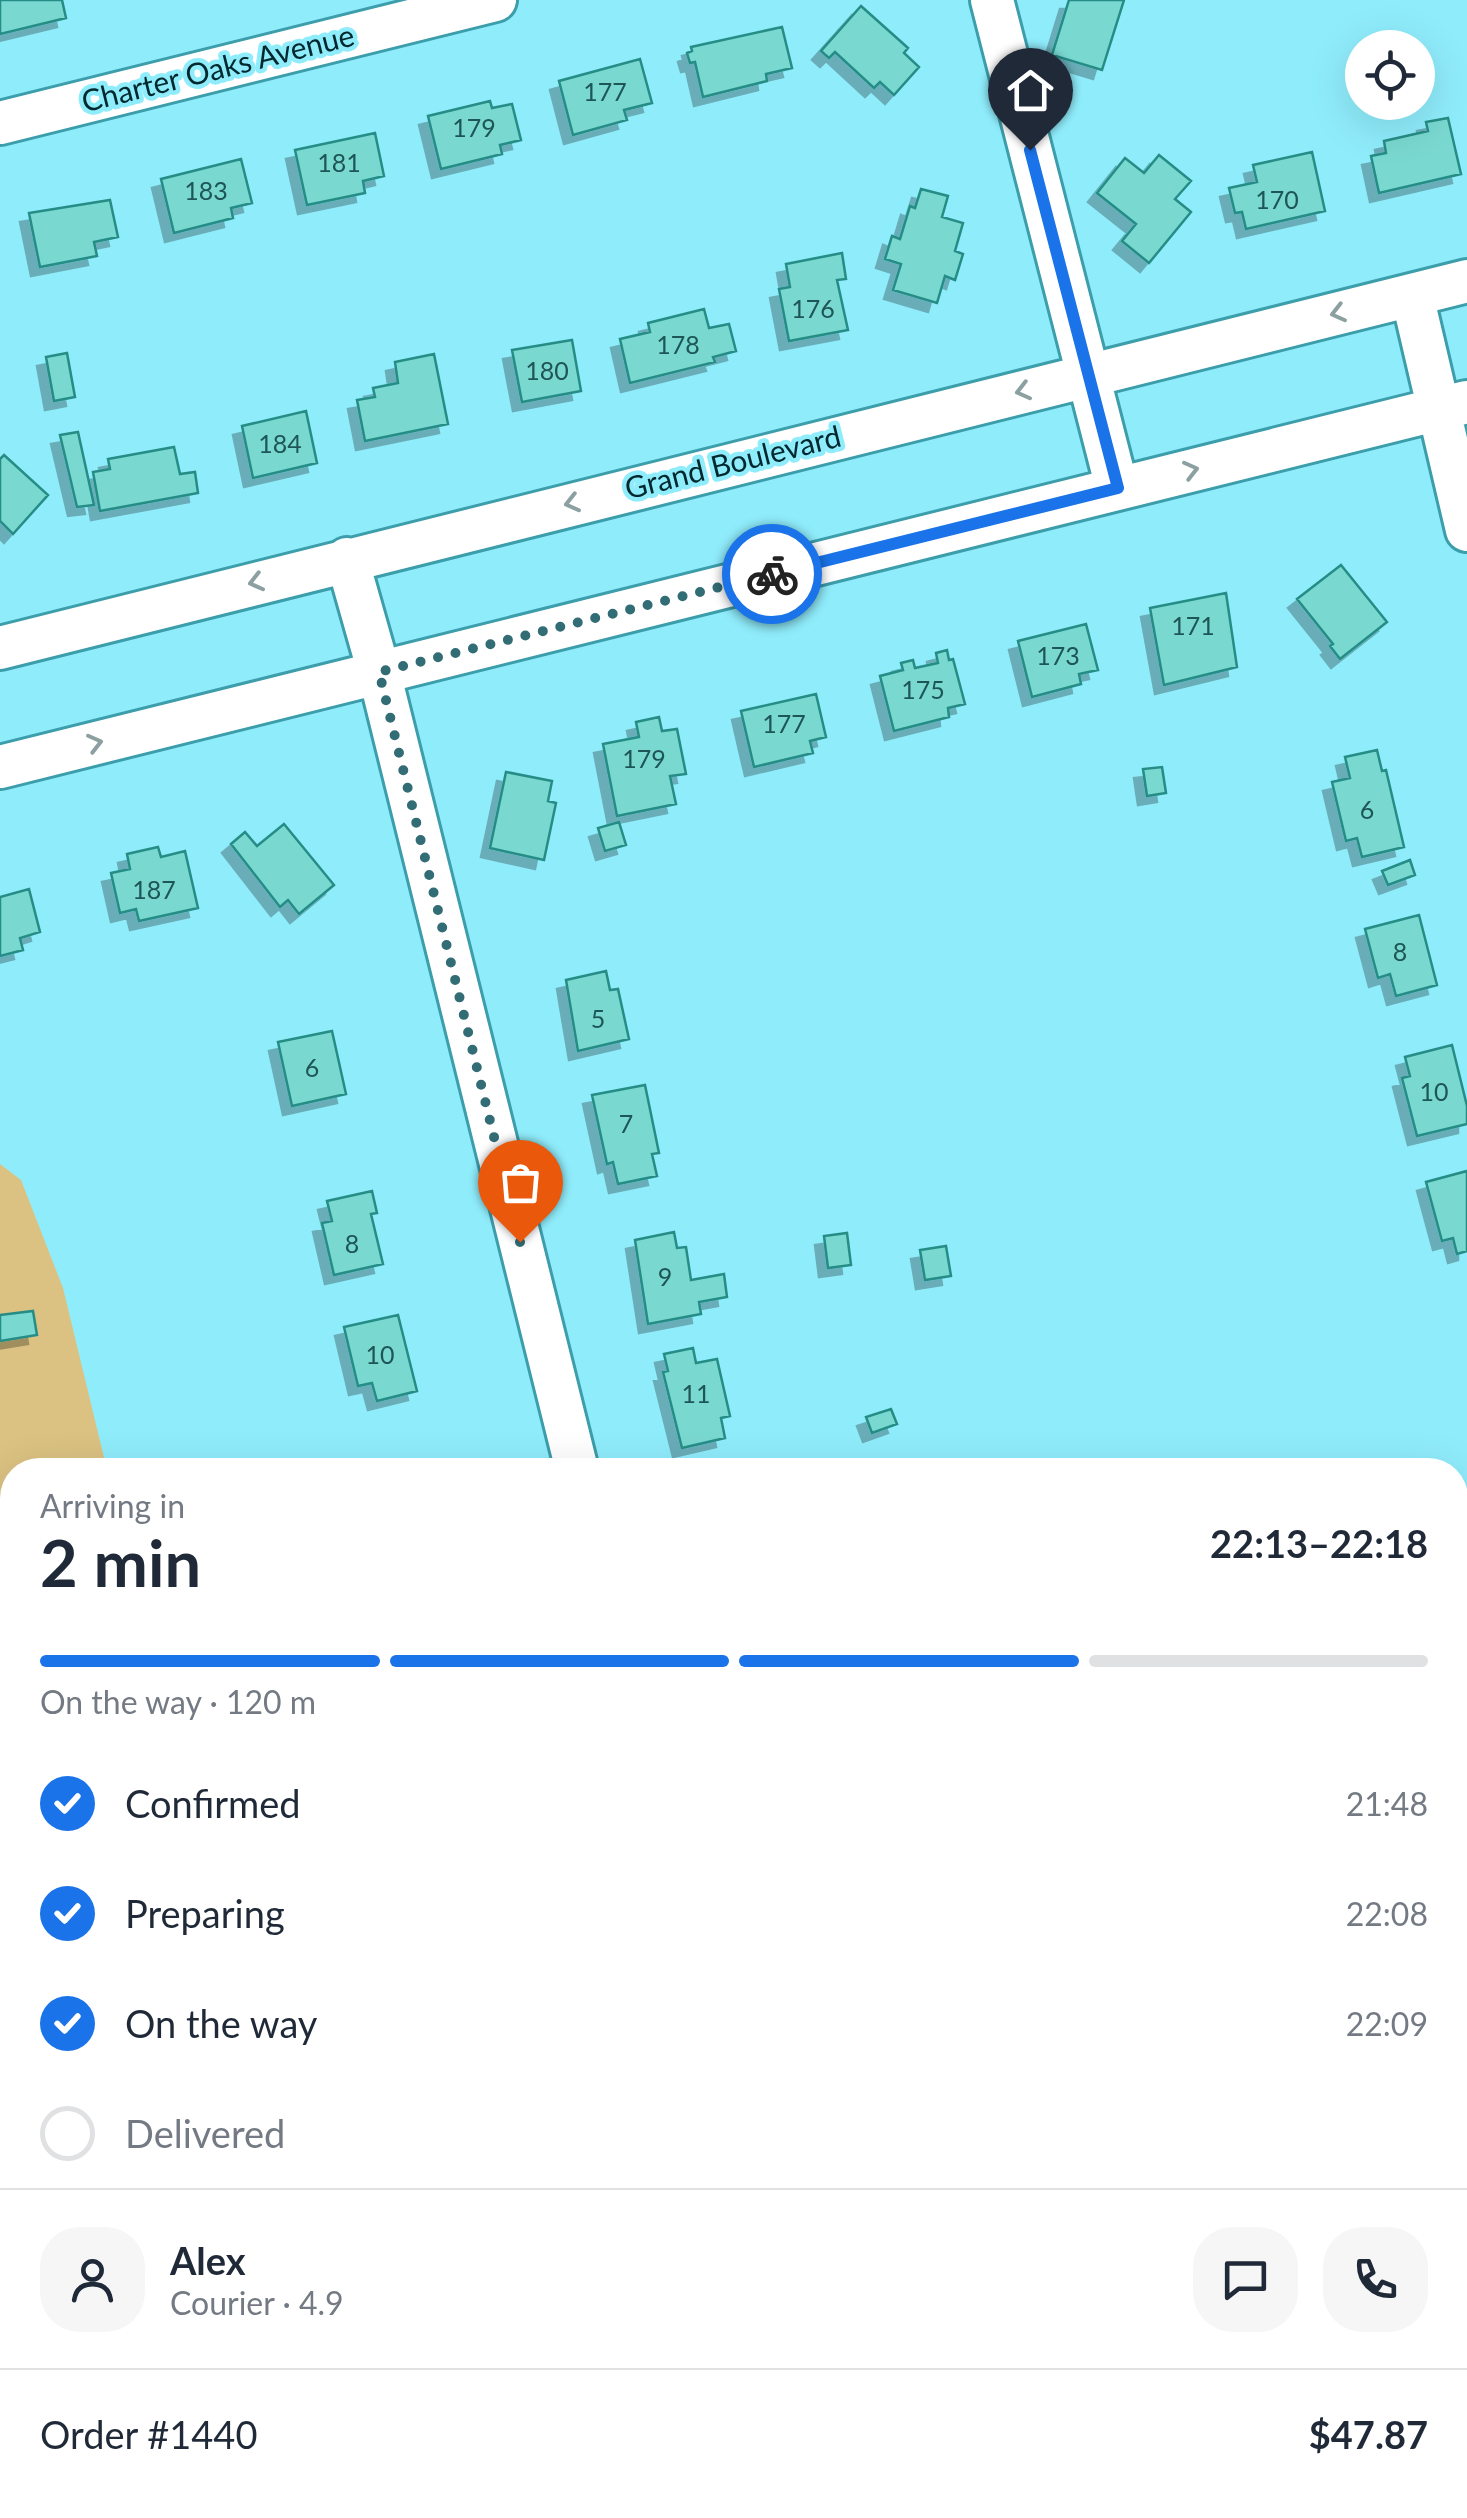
<!DOCTYPE html>
<meta charset="utf-8">
<style>
:root{--surface:#fff;--page:#f6f6f7;--text:#1f2937;--muted:#747a83;--line:#e0e1e3;--accent:#1a73e8}
body{margin:0;font-family:Lato,sans-serif;background:var(--page);color:var(--text);height:100vh;display:flex;flex-direction:column;font-size:38px;white-space:nowrap}
*{box-sizing:border-box;margin:0}
p{font-size:32px;color:var(--muted)}
.icon{flex:none;width:55px;height:55px;fill:none;stroke:currentColor;stroke-width:2;stroke-linecap:round;stroke-linejoin:round}
.map{position:relative;flex:1;overflow:hidden}
.sheet{position:absolute;left:0px;top:1458px;width:1468px;height:1062px;display:flex;flex-direction:column;background:var(--surface);border-radius:40px 40px 0 0;box-shadow:0 10px 40px #0002}
.sheet>*{flex:none}
.buttons{position:absolute;left:1345px;top:30px;display:grid;gap:20px}
.buttons a{display:grid;place-items:center;width:90px;height:90px;border-radius:50%;background:var(--surface);box-shadow:0 10px 40px #0002;font-size:50px}
.pin{position:absolute;display:grid;place-items:center;width:85px;height:85px;color:#fff;margin:-102px -42px;border-radius:50% 50% 50% 0;rotate:-45deg;box-shadow:0 0 10px #0007}
.pin .icon{rotate:45deg}
.courier{position:absolute;display:grid;place-items:center;width:100px;height:100px;margin:-50px;border:8px solid #1a73e8;border-radius:50%;background:#fff;color:#222;box-shadow:0 2px 12px #0007}
.headline em{font-style:normal;font-weight:700}
.headline div{display:flex;flex-direction:column-reverse}
.headline{display:flex;align-items:center;justify-content:space-between;height:170px;padding:0 40px}
h1{font-size:65px;font-weight:700;line-height:75px}
.bar{display:grid;grid-template-columns:repeat(4,1fr);gap:15px 10px;align-content:center;height:120px;padding:0 40px}
.bar i{height:12px;border-radius:8px;background:var(--line)}
.bar .active{background:var(--accent)}
.bar p{grid-column:span 4}
.line{display:flex;align-items:center;gap:25px;padding:0 40px;border-top:2px solid var(--line)}
.line div{flex:1}
.round{display:grid;place-items:center;flex:none;width:105px;height:105px;border-radius:40px;background:var(--page)}
ol{padding:0 40px;list-style:none}
li{display:flex;align-items:center;gap:30px;height:110px}
li p{margin-inline-start:auto}
li .icon{padding:10px;border-radius:50%;background:var(--accent);color:#fff;stroke-width:4}
li:last-child{color:var(--muted)}
li i{width:55px;height:55px;border:5px solid var(--line);border-radius:50%}
.map>svg:first-child{display:block}
.green{fill:#dbc282}
.building{fill:#79d8d0;stroke:#268d86;stroke-width:2.5;filter:url(#shadow)}
.lines{fill:none;stroke-linecap:round;stroke-linejoin:round}
.street-casing{stroke:#3c9dab;stroke-width:48}
.street{stroke:#fff;stroke-width:42}
.oneway{stroke:#8c9fa1}
.done{stroke:#326d76;stroke-width:10;stroke-dasharray:0 18}
.route{stroke:#1a73e8;stroke-width:12}
.labels{text-anchor:middle;stroke-width:9;stroke-linejoin:round;paint-order:stroke}
.number-label{font-size:25px;fill:#1e5557}
.street-label{font-size:30px;fill:#00292f;stroke:#8fecfb}
</style>
<div class="map">
<svg width="1467" height="2518" viewBox="0 0 1467 2518">
<defs>
<filter id="shadow"><feDropShadow dx="-9" dy="9" stdDeviation="0" flood-color="#0004"/></filter>
</defs>
<rect width="100%" height="100%" fill="#8fecfb"/>
<path class="green" d="M0,1164L21,1180L63,1288L107,1470H12V1725L0,1689Z"/>
<path class="building" d="M0,0H62L66,18L0,34Z
M1069,0H1124L1102,70L1052,55Z
M861,6L908,48L904,53L919,67L894,95L880,82L874,88L835,52L829,58L821,51Z
M782,27L792,68L766,74L767,81L703,97L695,62L690,63L687,53L692,51L691,47Z
M640,59L652,103L624,110L627,120L573,135L559,81Z
M490,101L492,108L512,104L521,140L500,145L502,154L441,169L428,116Z
M1448,118L1461,174L1379,193L1371,156L1386,153L1384,141L1428,131L1426,122Z
M375,133L384,176L363,181L365,193L307,205L295,150Z
M1312,152L1325,211L1246,229L1242,212L1235,213L1229,188L1257,182L1253,165Z
M1159,155L1191,181L1175,199L1191,212L1149,263L1122,241L1136,224L1097,193L1125,158L1144,173Z
M241,159L252,203L231,208L233,218L174,233L161,179Z
M921,189L948,196L942,217L963,223L955,251L963,254L955,280L945,276L937,303L893,290L901,264L885,259L892,236L900,239L910,206L915,208Z
M110,200L118,237L94,242L97,256L40,267L29,213Z
M842,253L846,279L837,280L848,330L789,341L779,289L790,287L786,264Z
M704,309L709,328L729,324L736,351L713,357L715,362L630,383L620,339L650,332L648,323Z
M572,340L581,391L522,402L512,350Z
M67,353L75,397L54,401L46,357Z
M434,354L448,424L365,441L357,400L375,397L373,388L398,383L395,362Z
M306,411L317,463L253,478L242,426Z
M78,432L94,505L77,507L60,435Z
M174,447L180,474L195,472L198,493L100,511L93,472L110,469L108,459Z
M4,455L48,495L13,534L0,521V459Z
M1341,565L1387,622L1340,659L1330,646L1333,644L1297,599Z
M1226,593L1237,667L1164,685L1150,608Z
M1086,624L1098,670L1079,674L1081,684L1032,697L1018,641Z
M947,650L949,660L953,659L965,704L948,708L949,717L894,731L880,676L903,670L901,663L913,660L915,668L938,663L936,653Z
M816,694L826,737L810,741L813,753L754,767L741,711Z
M659,717L662,731L677,729L686,774L670,776L676,804L617,816L603,744L639,737L636,722Z
M1377,750L1382,771L1386,770L1404,847L1362,857L1357,838L1346,841L1332,782L1350,778L1345,757Z
M1162,767L1166,793L1147,796L1143,769Z
M506,772L552,781L548,801L556,803L544,860L490,848Z
M619,822L626,845L605,851L598,828Z
M284,824L334,885L299,914L288,900L280,907L231,844L245,832L257,846Z
M158,847L161,857L185,851L198,908L139,921L136,909L120,913L111,873L130,869L127,854Z
M1410,860L1415,875L1388,885L1382,871Z
M29,889L40,932L20,938L23,950L0,956V897Z
M1419,915L1437,985L1396,996L1390,974L1378,978L1365,929Z
M606,971L610,990L618,989L629,1039L578,1051L566,980Z
M332,1031L346,1094L292,1106L278,1042Z
M1452,1045L1467,1106V1124L1417,1136L1402,1078L1410,1076L1405,1057Z
M645,1085L659,1153L652,1154L657,1176L618,1184L613,1162L607,1164L592,1095Z
M1467,1171V1251L1457,1254L1453,1238L1442,1241L1426,1182Z
M372,1191L377,1213L371,1214L383,1264L334,1275L322,1223L332,1221L327,1201Z
M674,1232L677,1248L686,1247L691,1280L724,1274L727,1297L699,1302L701,1314L648,1324L635,1240Z
M847,1233L851,1265L828,1268L824,1236Z
M946,1246L951,1276L925,1280L920,1250Z
M33,1311L37,1335L0,1341V1315Z
M398,1315L417,1391L377,1401L372,1383L358,1386L344,1327Z
M693,1348L696,1363L717,1359L730,1416L721,1418L725,1438L682,1448L663,1372L668,1371L664,1354Z
M891,1409L897,1424L872,1433L866,1417Z
M1467,1721V1772L1455,1775L1456,1723Z
M12,2080V2159L0,2162V2115L6,2113L0,2083Z
M1467,2165V2195L1455,2198V2167Z
M1467,2255V2336L1455,2339V2258Z
M5,2352L12,2382V2403L1,2406L9,2437L0,2440V2353Z
M1467,2395V2462L1465,2452L1456,2454L1455,2451V2438L1461,2437L1455,2398Z
M214,2508H285L288,2518H217Z
M342,2508H424V2509L402,2514L403,2518H344Z
M1247,2508H1290L1293,2518H1222L1248,2512Z"/>
<g class="lines">
<g class="street-casing">
<path id="street" d="M992,0L1117,488
M0,123L495,0
M1412,295L1467,530
M347,559L379,672L577,1470
M0,648L1467,281
M0,767L1467,402
M1455,1902L1467,1899
M0,2265L12,2262
M1395,2508L1398,2518
M849,2518L893,2508"/>
</g>
<use href="#street" class="street"/>
</g>
<defs><path id="oneway-chevron" d="M-2-3.5L2.5 0L-2 3.5" fill="none" stroke-width="1.6" stroke-linecap="round" stroke-linejoin="round" transform="scale(2.5)"/></defs>
<g class="oneway">
<use href="#oneway-chevron" transform="translate(1338 313) rotate(166)"/>
<use href="#oneway-chevron" transform="translate(1023 391) rotate(166)"/>
<use href="#oneway-chevron" transform="translate(1191 470) rotate(-14)"/>
<use href="#oneway-chevron" transform="translate(572 503) rotate(166)"/>
<use href="#oneway-chevron" transform="translate(256 582) rotate(166)"/>
<use href="#oneway-chevron" transform="translate(95 743) rotate(-14)"/>
</g>
<g class="lines">
<path class="done" d="M520,1242L379,672L772,574"/>
<path class="route" d="M772,574L1118,488L1030,150"/>
</g>
<g class="labels">
<g class="number-label">
<text x="605" y="101">177</text>
<text x="474" y="137">179</text>
<text x="339" y="172">181</text>
<text x="206" y="200">183</text>
<text x="1277" y="209">170</text>
<text x="813" y="318">176</text>
<text x="678" y="354">178</text>
<text x="547" y="380">180</text>
<text x="280" y="453">184</text>
<text x="1193" y="635">171</text>
<text x="1058" y="665">173</text>
<text x="923" y="699">175</text>
<text x="784" y="733">177</text>
<text x="644" y="768">179</text>
<text x="1367" y="819">6</text>
<text x="154" y="899">187</text>
<text x="1400" y="961">8</text>
<text x="598" y="1028">5</text>
<text x="312" y="1077">6</text>
<text x="1434" y="1101">10</text>
<text x="626" y="1133">7</text>
<text x="352" y="1253">8</text>
<text x="665" y="1286">9</text>
<text x="380" y="1364">10</text>
<text x="696" y="1403">11</text>
</g>
<g class="street-label">
<text transform="translate(218 69) rotate(-14)" y="10">Charter Oaks Avenue</text>
<text transform="translate(733 463) rotate(-14)" y="10">Grand Boulevard</text>
</g>
</g>
</svg>
<div class="buttons">
<a><svg class="icon" aria-label="locate" viewBox="0 0 24 24"><circle cx="12" cy="12" r="6"/><path d="M12 2v4M12 18v4M2 12h4M18 12h4"/></svg></a>
</div>
<div class="pin" style="left:520px;top:1242px;background:#ea580c"><svg class="icon" aria-label="bag" viewBox="0 0 24 24"><path d="M5 8h14l-1 12H6zM9 8a3 3 0 0 1 6 0"/></svg></div>
<div class="pin" style="left:1030px;top:150px;background:#1f2937"><svg class="icon" aria-label="home" viewBox="0 0 24 24"><path d="M3 11l9-7 9 7M6 9v11h12V9"/></svg></div>
<div class="courier" style="left:772px;top:574px"><svg class="icon" aria-label="bike" viewBox="0 0 24 24"><circle cx="6" cy="16" r="4"/><circle cx="18" cy="16" r="4"/><path d="M6 16l4-8h5l3 8M10 8l3 8H6M13 5h3"/></svg></div>
<section class="sheet">
<div class="headline"><div><h1>2 min</h1><p>Arriving in</p></div><em>22:13–22:18</em></div>
<div class="bar"><i class="active"></i><i class="active"></i><i class="active"></i><i></i><p>On the way · 120 m</p></div>
<ol>
<li><svg class="icon" aria-label="check" viewBox="0 0 24 24"><path d="M5 12l5 5 9-10"/></svg>Confirmed<p>21:48</p></li>
<li><svg class="icon" aria-label="check" viewBox="0 0 24 24"><path d="M5 12l5 5 9-10"/></svg>Preparing<p>22:08</p></li>
<li><svg class="icon" aria-label="check" viewBox="0 0 24 24"><path d="M5 12l5 5 9-10"/></svg>On the way<p>22:09</p></li>
<li><i></i>Delivered</li>
</ol>
<div class="line" style="height:180px"><a class="round"><svg class="icon" aria-label="person" viewBox="0 0 24 24"><circle cx="12" cy="8" r="4"/><path d="M4 21q1-7 8-7t8 7"/></svg></a><div><b>Alex</b><p>Courier · 4.9</p></div><a class="round"><svg class="icon" aria-label="chat" viewBox="0 0 24 24"><path d="M4 5h16v11H9l-5 4z"/></svg></a><a class="round"><svg class="icon" aria-label="phone" viewBox="0 0 24 24"><path d="M5 4h4l2 5-3 2q2 4 5 5l2-3 5 2v4C11 20 4 13 5 4z"/></svg></a></div>
<div class="line" style="height:130px"><div>Order #1440</div><b>$47.87</b></div>
</section>
</div>
